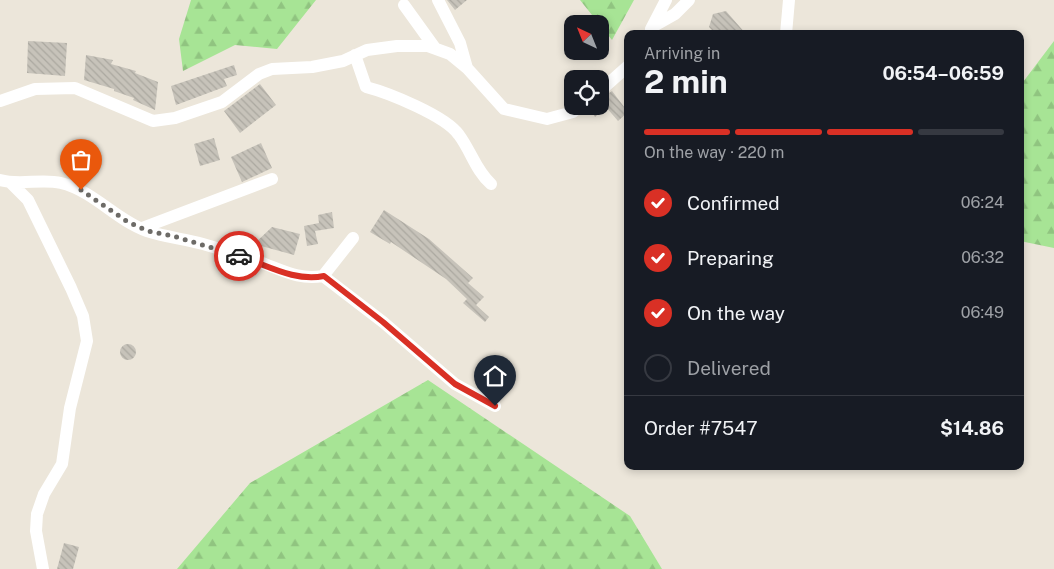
<!DOCTYPE html>
<meta charset="utf-8">
<style>
:root{--surface:#171b24;--page:#20242c;--text:#f1f3f6;--muted:#9ea1a6;--line:#363941;--accent:#d93025}
body{margin:0;font-family:"Public Sans",sans-serif;background:var(--page);color:var(--text);height:100vh;display:flex;flex-direction:column;font-size:19px;white-space:nowrap}
*{box-sizing:border-box;margin:0}
p{font-size:16px;color:var(--muted)}
.icon{flex:none;width:28px;height:28px;fill:none;stroke:currentColor;stroke-width:2;stroke-linecap:round;stroke-linejoin:round}
.map{position:relative;flex:1;overflow:hidden}
.sheet{position:absolute;left:624px;top:30px;width:400px;height:440px;display:flex;flex-direction:column;background:var(--surface);border-radius:10px;box-shadow:0 2px 8px #0003}
.sheet>*{flex:none}
.needle{width:32px;rotate:317deg}
.buttons{position:absolute;left:564px;top:15px;display:grid;gap:10px}
.buttons a{display:grid;place-items:center;width:45px;height:45px;border-radius:10px;background:var(--surface);box-shadow:0 2px 8px #0003;font-size:25px}
.pin{position:absolute;display:grid;place-items:center;width:42px;height:42px;color:#fff;margin:-51px -21px;border-radius:50% 50% 50% 0;rotate:-45deg;box-shadow:0 0 5px #0007}
.pin .icon{rotate:45deg}
.courier{position:absolute;display:grid;place-items:center;width:50px;height:50px;margin:-25px;border:4px solid #d93025;border-radius:50%;background:#fff;color:#222;box-shadow:0 1px 6px #0007}
.head em{font-style:normal;font-weight:700}
.head div{display:flex;flex-direction:column-reverse}
.head{display:flex;align-items:center;justify-content:space-between;height:85px;padding:0 20px}
h1{font-size:32px;font-weight:700;line-height:38px}
.bar{display:grid;grid-template-columns:repeat(4,1fr);gap:8px 5px;align-content:center;height:60px;padding:0 20px}
.bar i{height:6px;border-radius:4px;background:var(--line)}
.bar .current{background:var(--accent)}
.bar p{grid-column:span 4}
.line{display:flex;align-items:center;gap:12px;padding:0 20px;border-top:1px solid var(--line)}
.line div{flex:1}
ol{padding:0 20px;list-style:none}
li{display:flex;align-items:center;gap:15px;height:55px}
li p{margin-inline-start:auto}
li .icon{padding:5px;border-radius:50%;background:var(--accent);color:#fff;stroke-width:4}
li:last-child{color:var(--muted)}
li i{width:28px;height:28px;border:2px solid var(--line);border-radius:50%}
.map>svg:first-child{display:block}
.forest{fill:url(#forest-firs)}
.building{fill:url(#building-back-hatch)}
.lines{fill:none;stroke-linecap:round;stroke-linejoin:round}
.minor{stroke:#fff;stroke-width:12}
.done{stroke:#6d6b67;stroke-width:5;stroke-dasharray:0 9}
.route{stroke:#d93025;stroke-width:6}
</style>
<div class="map">
<svg width="1054" height="569" viewBox="0 0 1054 569">
<defs>
<pattern id="forest-firs" width="22" height="20" patternUnits="userSpaceOnUse" patternTransform="scale(1.25)"><rect width="22" height="20" fill="#a7e495"/><path d="M5 1l3.5 6h-7zM16 11l3.5 6h-7z" fill="#90c480"/></pattern>
<pattern id="building-back-hatch" width="6" height="6" patternUnits="userSpaceOnUse" patternTransform="scale(1.25)"><rect width="6" height="6" fill="#c7c3ba"/><path d="M-1 5l2 2M0 0l6 6M5-1l2 2" fill="none" stroke="#aba8a0"/></pattern>
</defs>
<rect width="100%" height="100%" fill="#ece6da"/>
<path class="forest" d="M191,0H316L277,49L235,45L183,71L179,39Z
M580,0H634L612,40Z
M1054,41V248L1020,241V86Z
M428,380L630,516L662,569H177L250,483Z"/>
<path class="building" d="M447,0H467L455,10Z
M726,11L746,34H716L709,27L713,14Z
M28,41L67,43L65,76L27,73Z
M86,55L113,60L111,64L136,71L135,73L158,82L155,110L133,100L134,98L114,91V89L84,80Z
M234,65L237,75L224,79L227,86L176,105L171,86Z
M260,84L276,105L240,133L224,111Z
M612,91L628,112L618,121L606,107L595,117L588,106H600V99Z
M214,138L220,160L200,166L194,144Z
M261,143L272,168L242,182L231,157Z
M384,210L429,239L473,278L468,283L484,297L476,305L489,317L485,322L463,303L467,299L446,279L391,242L390,244L370,232Z
M332,212L334,228L315,231L318,244L307,246L304,226L319,223L318,215Z
M272,227L300,234L294,255L254,244Z
M120 352a8 8 0 1 1 16 0a8 8 0 1 1-16 0Z
M64,543L79,547L73,569H57Z"/>
<g class="lines">
<path class="minor" d="M438,0L460,43L467,68
M404,5L435,48
M652,27L675,14L689,0
M651,29L666,0
M786,34L789,0
M355,55L366,87C389,93 446,116 459,135C471,151 476,171 491,184
M600,91L628,66
M0,101L35,89L75,88L153,121L175,118L222,102L259,74L272,69L312,67L343,61L367,50L397,46H428L450,54L467,68L504,109L547,119L573,112L580,106
M0,180C20,186 41,178 61,183C94,191 116,220 147,231C165,237 185,239 203,244C224,250 245,257 265,264C286,272 301,280 323,276L353,238
M11,183L28,200L71,288L83,316L87,341L70,408L62,464L44,494L37,514L36,531L43,569
M142,228L272,179
M323,276L383,322L455,384L495,406"/>
</g>
<g class="lines">
<path class="done" d="M81,190L128,222L148,231L173,236L239,256"/>
<path class="route" d="M239,256C267,265 294,282 324,276L383,322L455,384L495,406"/>
</g>
</svg>
<div class="buttons">
<a><svg class="needle" viewBox="-14 -14 28 28"><path d="M0-13l5 13h-10z" fill="#e53935"/><path d="M0 13l5-13h-10z" fill="#9ea1a6"/></svg></a>
<a><svg class="icon" aria-label="locate" viewBox="0 0 24 24"><circle cx="12" cy="12" r="6"/><path d="M12 2v4M12 18v4M2 12h4M18 12h4"/></svg></a>
</div>
<div class="pin" style="left:81px;top:190px;background:#ea580c"><svg class="icon" aria-label="bag" viewBox="0 0 24 24"><path d="M5 8h14l-1 12H6zM9 8a3 3 0 0 1 6 0"/></svg></div>
<div class="pin" style="left:495px;top:406px;background:#1f2937"><svg class="icon" aria-label="home" viewBox="0 0 24 24"><path d="M3 11l9-7 9 7M6 9v11h12V9"/></svg></div>
<div class="courier" style="left:239px;top:256px"><svg class="icon" aria-label="car" viewBox="0 0 24 24"><path d="M5 17H2v-5l4-1 3-4h7l3 4 3 1v5h-3M9 17h6M6 11h13"/><circle cx="7" cy="17" r="2"/><circle cx="17" cy="17" r="2"/></svg></div>
<section class="sheet">
<div class="head"><div><h1>2 min</h1><p>Arriving in</p></div><em>06:54–06:59</em></div>
<div class="bar"><i class="current"></i><i class="current"></i><i class="current"></i><i></i><p>On the way · 220 m</p></div>
<ol>
<li><svg class="icon" aria-label="check" viewBox="0 0 24 24"><path d="M5 12l5 5 9-10"/></svg>Confirmed<p>06:24</p></li>
<li><svg class="icon" aria-label="check" viewBox="0 0 24 24"><path d="M5 12l5 5 9-10"/></svg>Preparing<p>06:32</p></li>
<li><svg class="icon" aria-label="check" viewBox="0 0 24 24"><path d="M5 12l5 5 9-10"/></svg>On the way<p>06:49</p></li>
<li><i></i>Delivered</li>
</ol>
<div class="line" style="height:65px"><div>Order #7547</div><b>$14.86</b></div>
</section>
</div>
